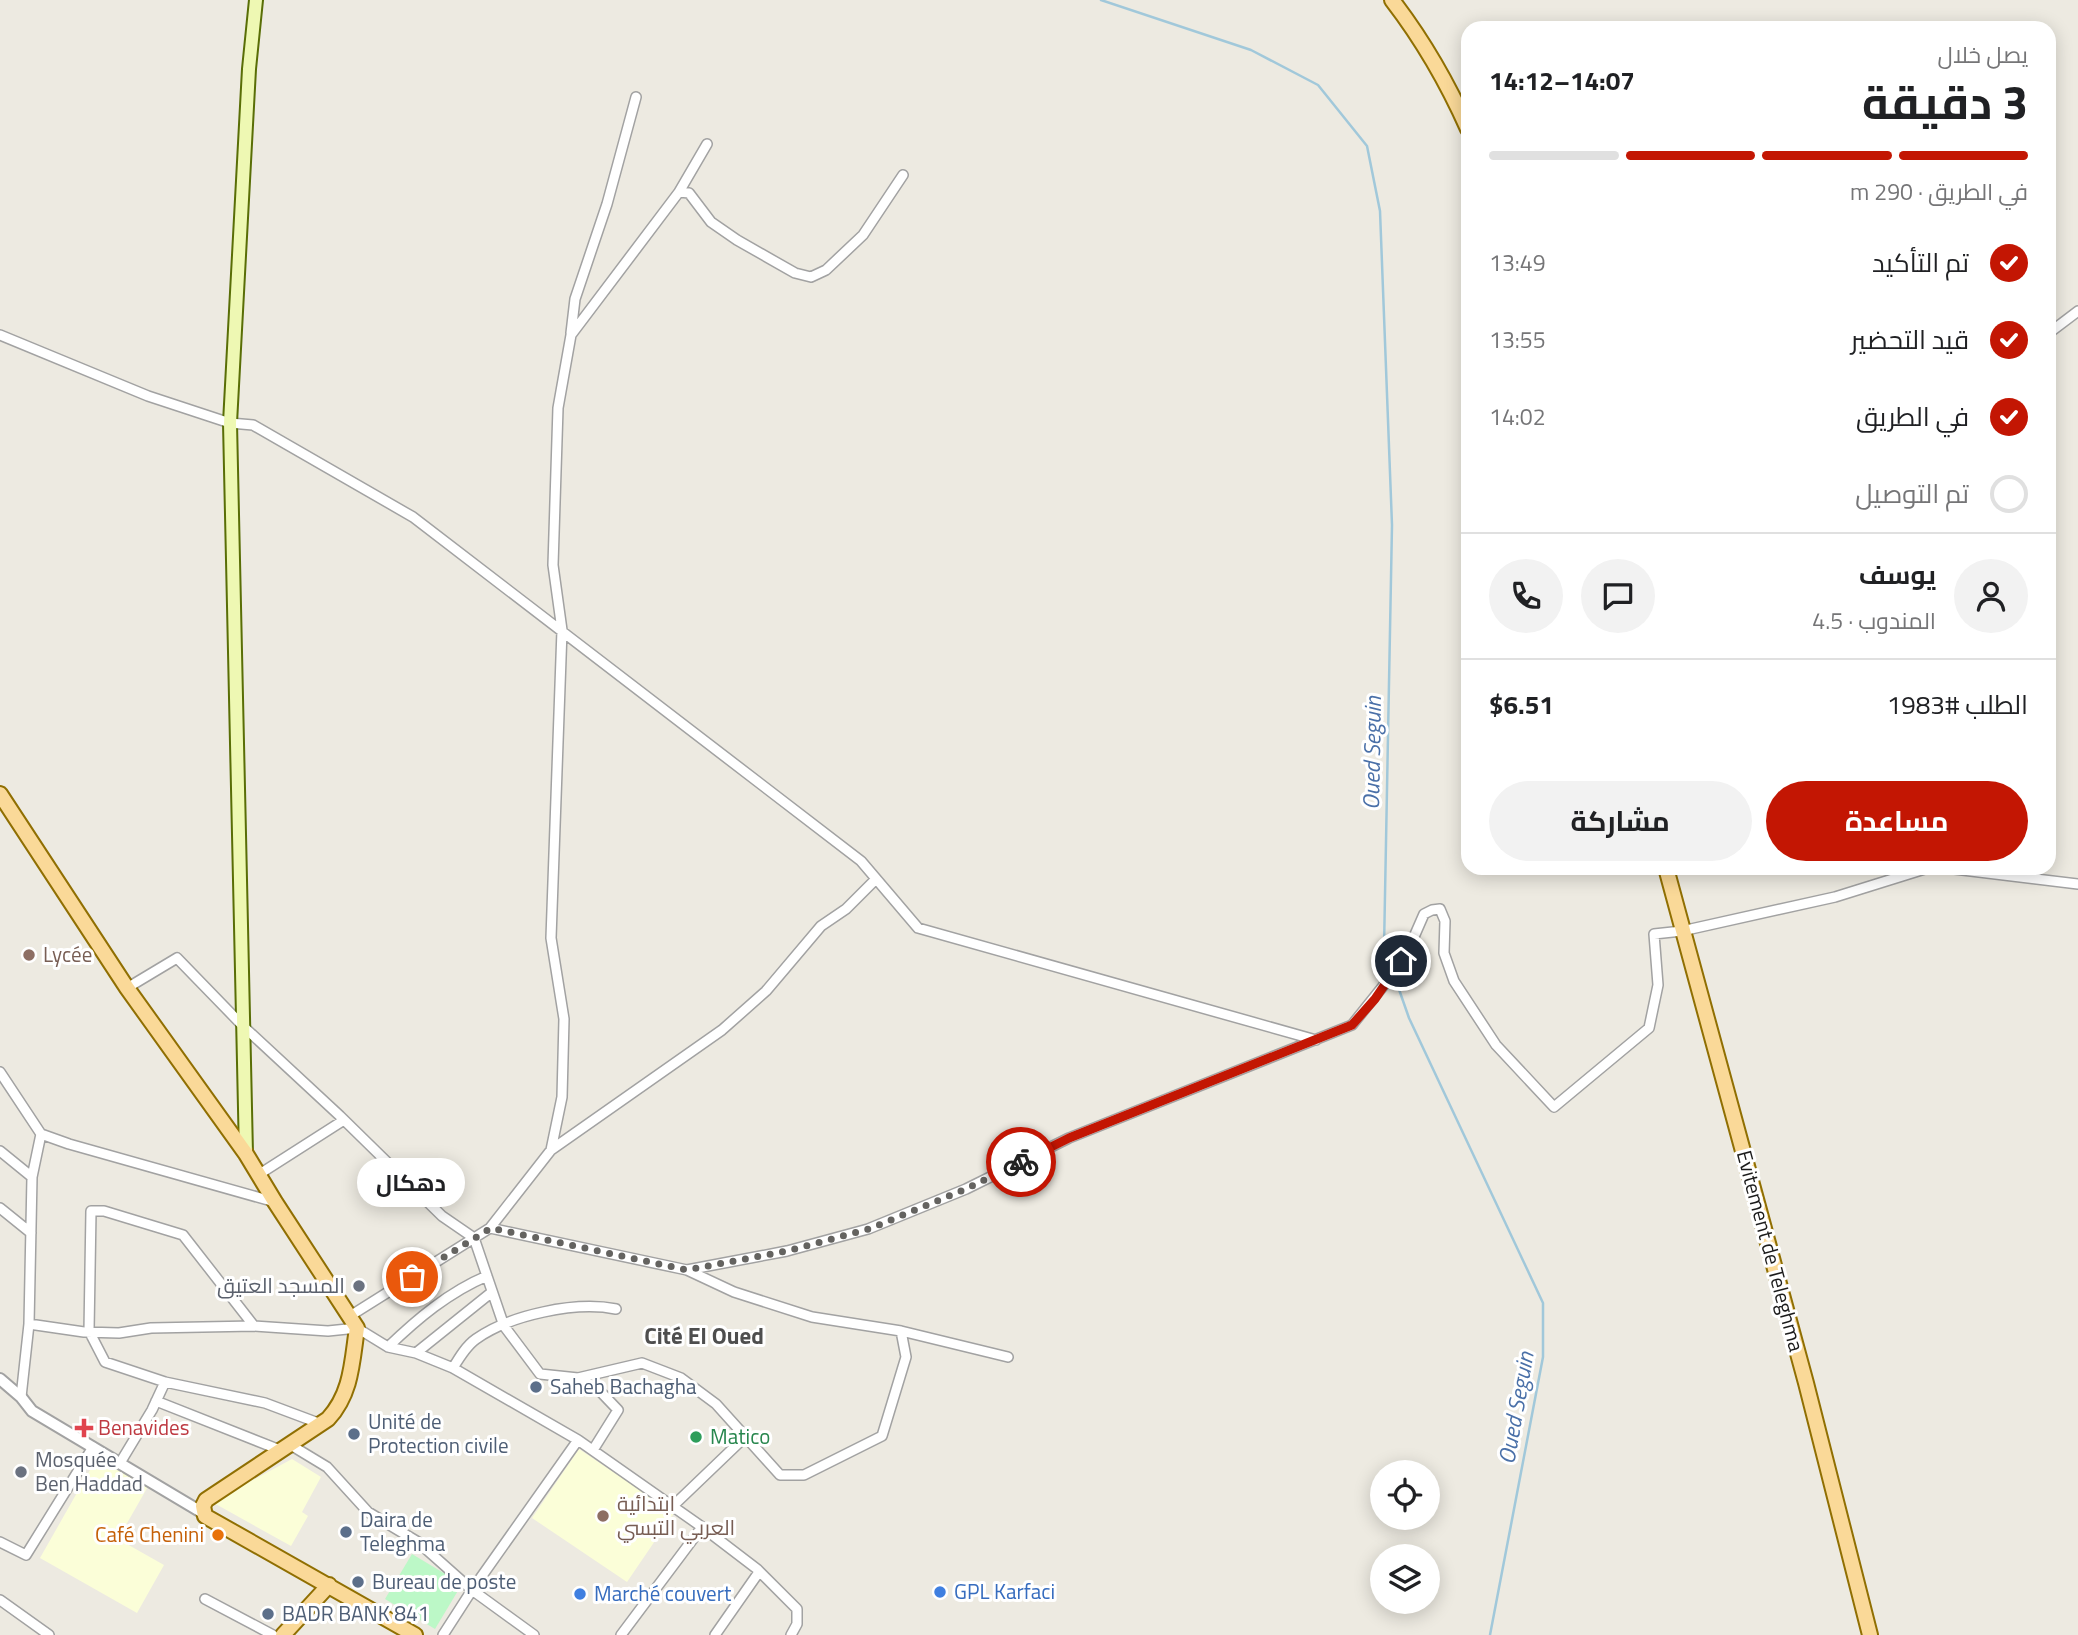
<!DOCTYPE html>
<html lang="ar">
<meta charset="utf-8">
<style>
:root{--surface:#fff;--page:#f2f2f2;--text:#202124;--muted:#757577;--line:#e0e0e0;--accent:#c31603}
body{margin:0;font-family:"Titillium Web",Cairo,sans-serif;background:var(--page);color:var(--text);direction:rtl;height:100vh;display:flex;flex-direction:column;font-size:26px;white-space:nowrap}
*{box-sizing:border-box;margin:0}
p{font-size:23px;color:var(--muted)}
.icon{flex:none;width:38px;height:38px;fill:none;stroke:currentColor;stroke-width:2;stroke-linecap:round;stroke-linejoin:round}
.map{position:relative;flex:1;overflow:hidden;direction:ltr}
.side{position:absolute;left:1461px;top:21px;width:595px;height:854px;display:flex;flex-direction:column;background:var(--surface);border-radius:21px;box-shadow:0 4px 18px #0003;direction:rtl}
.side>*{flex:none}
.tools{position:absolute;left:1370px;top:1460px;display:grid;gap:14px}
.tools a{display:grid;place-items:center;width:70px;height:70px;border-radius:50%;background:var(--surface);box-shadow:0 4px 18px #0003;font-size:35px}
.pin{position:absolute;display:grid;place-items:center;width:60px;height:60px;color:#fff;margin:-30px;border:4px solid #fff;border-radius:50%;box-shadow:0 2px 7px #0007}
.courier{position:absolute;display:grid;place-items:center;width:70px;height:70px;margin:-35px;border:5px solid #c31603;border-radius:50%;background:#fff;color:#222;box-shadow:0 2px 9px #0007}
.bubble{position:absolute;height:49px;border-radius:24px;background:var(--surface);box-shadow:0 4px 18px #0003;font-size:23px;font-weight:700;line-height:49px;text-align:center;direction:rtl}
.head em{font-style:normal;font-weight:700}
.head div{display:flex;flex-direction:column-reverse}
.head{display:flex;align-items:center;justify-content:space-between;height:119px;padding:0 28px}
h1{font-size:46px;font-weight:700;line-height:52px}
.bar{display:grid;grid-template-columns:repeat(4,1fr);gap:10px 7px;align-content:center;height:84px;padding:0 28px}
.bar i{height:9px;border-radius:5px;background:var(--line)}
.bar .current{background:var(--accent)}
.bar p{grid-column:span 4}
.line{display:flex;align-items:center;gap:18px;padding:0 28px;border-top:2px solid var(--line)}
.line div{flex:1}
.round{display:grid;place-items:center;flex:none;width:74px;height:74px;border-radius:37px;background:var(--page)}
ol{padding:0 28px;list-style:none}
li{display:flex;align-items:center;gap:21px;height:77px}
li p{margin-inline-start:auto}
li .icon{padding:7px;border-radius:50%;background:var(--accent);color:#fff;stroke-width:4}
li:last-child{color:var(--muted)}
li i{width:38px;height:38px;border:4px solid var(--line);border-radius:50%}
.button{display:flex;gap:14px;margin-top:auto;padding:14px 28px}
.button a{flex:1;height:80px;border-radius:42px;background:var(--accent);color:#fff;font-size:28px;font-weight:700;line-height:80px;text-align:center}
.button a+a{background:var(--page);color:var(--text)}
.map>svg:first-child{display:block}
.education{fill:#fbfed8}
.park{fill:#bcf8c7}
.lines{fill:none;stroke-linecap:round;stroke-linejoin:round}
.stream{stroke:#a1c8da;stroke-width:2.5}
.minor-casing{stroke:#a2a2a2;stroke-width:12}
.tertiary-casing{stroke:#a2a2a2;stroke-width:14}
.secondary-casing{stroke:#596e06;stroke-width:16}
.primary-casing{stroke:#906f02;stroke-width:18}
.minor{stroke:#fff;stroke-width:9}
.tertiary{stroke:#fff;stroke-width:10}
.secondary{stroke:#eef8b3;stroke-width:12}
.primary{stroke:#fad998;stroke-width:14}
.done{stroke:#646360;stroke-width:7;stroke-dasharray:0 12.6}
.route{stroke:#c31603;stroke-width:9}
.education-dot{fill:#8d6e63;stroke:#fff;stroke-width:2.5}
.worship-dot{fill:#6b7280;stroke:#fff;stroke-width:2.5}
.service-dot{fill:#5c6f8a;stroke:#fff;stroke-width:2.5}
.health-dot{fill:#e0444e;stroke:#fff;stroke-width:2.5}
.leisure-dot{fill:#2e9e5b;stroke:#fff;stroke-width:2.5}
.food-dot{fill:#e8710a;stroke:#fff;stroke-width:2.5}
.shop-dot{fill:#3f7fe0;stroke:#fff;stroke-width:2.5}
.labels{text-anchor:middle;stroke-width:6;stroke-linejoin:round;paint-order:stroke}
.education-label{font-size:21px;fill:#785e54;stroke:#fff;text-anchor:start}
.street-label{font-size:21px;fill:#1b1b1b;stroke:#fff}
.worship-label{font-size:21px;fill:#5b616d;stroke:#fff;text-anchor:end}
.service-label{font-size:21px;fill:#4e5e75;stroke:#fff;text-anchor:start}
.health-label{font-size:21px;fill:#be3a42;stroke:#fff;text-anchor:start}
.leisure-label{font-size:21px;fill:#27864d;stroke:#fff;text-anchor:start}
.food-label{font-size:21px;fill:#c56008;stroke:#fff;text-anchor:end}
.shop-label{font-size:21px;fill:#366cbe;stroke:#fff;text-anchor:start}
.water-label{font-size:23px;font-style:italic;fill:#4a70a8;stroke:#fff}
.neighbourhood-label{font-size:23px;font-weight:bold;fill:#4e4e4e;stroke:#fff}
</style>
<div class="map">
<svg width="2078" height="1635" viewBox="0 0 2078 1635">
<rect width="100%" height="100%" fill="#edeae1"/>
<path class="education" d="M579,1449L674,1513L627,1582L532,1518Z
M99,1454L150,1483L118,1539L164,1565L137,1613L40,1558Z
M292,1459L321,1477L302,1512L308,1516L291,1546L212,1502Z"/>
<path class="park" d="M412,1554L462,1584L435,1629L385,1599Z"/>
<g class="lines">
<path class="stream" d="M1101,0L1251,50L1318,85L1367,146L1380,211L1392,525L1384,948L1392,971
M1395,978L1409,1018L1543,1303V1357L1490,1635"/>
<g class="minor-casing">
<path id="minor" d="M679,192L689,193L711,222L737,240L795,273L811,277L826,270L863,235L903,175
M571,333L575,299L607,204L636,97
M2049,333L2078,311
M0,335L148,396L230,423L253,425L413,517L861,861L918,928L1316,1040
M1946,868L2078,884
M127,988L177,958L243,1026L340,1116L442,1216L474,1238L504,1326L540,1374L578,1378L642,1363L681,1378L716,1404L780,1475H804L882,1436L906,1357L901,1331
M0,1072L41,1134L69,1144L275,1202
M551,1150L722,1030L766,991L821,926L846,909L876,879
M0,1151L32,1177
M258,1175L344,1120
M0,1208L31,1233
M490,1228L551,1150L562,1097L564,1019L551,938L562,630L553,565L558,408L571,335L679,192L707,144
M687,1270L734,1292L812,1317L901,1331L1008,1357
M350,1316L490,1228L687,1270L787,1251L868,1229L966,1189L1069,1138L1352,1025L1392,975L1410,946L1424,914L1432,910L1440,909L1445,921L1444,953L1454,981L1496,1045L1554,1107L1649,1028L1658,985L1654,934L1682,931L1835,897L1928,868
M29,1324L84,1332L119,1333L151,1328L254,1326L328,1331L357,1328L388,1347L416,1353L453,1368L578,1440L702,1527L757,1569L797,1609V1624L791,1635
M254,1326L183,1235L104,1211H91L89,1331L105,1362L165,1382L265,1403L321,1424
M388,1347C417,1319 449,1292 487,1276
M416,1353L492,1292
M453,1368C459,1358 466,1346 476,1339C510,1315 575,1301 616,1309
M578,1378L597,1388L618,1410L593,1450
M21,1397L29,1324L32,1177L41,1134
M156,1401L280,1450
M289,1444L327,1467L368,1512L418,1542L472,1590L534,1635
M120,1463L152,1410L165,1382
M674,1505L746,1436
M0,1542L26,1555L93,1447
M205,1599L273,1635
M0,1600L49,1635
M443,1635L472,1590L578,1440
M621,1635L702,1527
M715,1635L759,1572"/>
</g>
<g class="tertiary-casing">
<path id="tertiary" d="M0,1379L21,1397L32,1411L203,1513"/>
</g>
<g class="secondary-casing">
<path id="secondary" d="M246,1154L230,423L249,69L256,0"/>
</g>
<g class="primary-casing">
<path id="primary" d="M1392,0C1422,39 1448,84 1468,129
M0,794L127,988L246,1154L275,1202L357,1328C352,1361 352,1393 328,1419L206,1500L203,1506L205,1516L415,1635
M1666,868L1806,1383L1870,1635
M283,1635L329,1585"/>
</g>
<use href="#minor" class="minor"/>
<use href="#tertiary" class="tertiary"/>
<use href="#secondary" class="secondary"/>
<use href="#primary" class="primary"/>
</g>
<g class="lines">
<path class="done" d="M412,1277L491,1228L687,1270L787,1251L869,1229L966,1189L1021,1162"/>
<path class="route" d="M1021,1162L1069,1138L1352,1025L1375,999L1401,961"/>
</g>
<g class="education-dot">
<circle cx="29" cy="955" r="7"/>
<circle cx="603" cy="1516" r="7"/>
</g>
<g class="worship-dot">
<circle cx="359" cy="1286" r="7"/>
<circle cx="21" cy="1472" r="7"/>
</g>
<g class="service-dot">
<circle cx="536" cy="1387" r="7"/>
<circle cx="354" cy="1434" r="7"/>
<circle cx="346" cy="1532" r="7"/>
<circle cx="358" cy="1582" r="7"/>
<circle cx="268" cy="1614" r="7"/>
</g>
<path class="health-dot" d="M80.5 1417.5h7v7h7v7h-7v7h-7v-7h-7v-7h7z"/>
<circle class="leisure-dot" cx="696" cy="1437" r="7"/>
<circle class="food-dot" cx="218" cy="1535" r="7"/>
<g class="shop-dot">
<circle cx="940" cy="1592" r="7"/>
<circle cx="580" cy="1594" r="7"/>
</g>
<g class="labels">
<g class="education-label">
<text x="43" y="962">Lycée</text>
<text x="617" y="1511">ابتدائية<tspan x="617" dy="24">العربي التبسي</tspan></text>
</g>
<g class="street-label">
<text transform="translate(1770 1251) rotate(75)" y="7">Evitement de Teleghma</text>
</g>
<g class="worship-label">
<text x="345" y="1293">المسجد العتيق</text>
<text x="35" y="1467" text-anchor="start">Mosquée<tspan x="35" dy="24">Ben Haddad</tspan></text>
</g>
<g class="service-label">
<text x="550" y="1394">Saheb Bachagha</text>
<text x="368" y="1429">Unité de<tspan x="368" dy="24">Protection civile</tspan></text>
<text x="360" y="1527">Daira de<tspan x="360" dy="24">Teleghma</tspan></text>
<text x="372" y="1589">Bureau de poste</text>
<text x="282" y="1621">BADR BANK 841</text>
</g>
<g class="health-label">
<text x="98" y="1435">Benavides</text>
</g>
<g class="leisure-label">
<text x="710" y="1444">Matico</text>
</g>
<g class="food-label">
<text x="204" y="1542">Café Chenini</text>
</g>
<g class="shop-label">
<text x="954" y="1599">GPL Karfaci</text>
<text x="594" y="1601">Marché couvert</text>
</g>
<g class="water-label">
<text transform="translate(1372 753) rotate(-89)" y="8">Oued Seguin</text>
<text transform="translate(1516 1408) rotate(-80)" y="8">Oued Seguin</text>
</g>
<g class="neighbourhood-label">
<text x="704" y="1344">Cité El Oued</text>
</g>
</g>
</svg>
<div class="tools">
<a><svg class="icon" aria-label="locate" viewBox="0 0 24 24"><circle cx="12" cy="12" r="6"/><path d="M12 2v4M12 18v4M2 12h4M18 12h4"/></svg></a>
<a><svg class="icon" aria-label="layers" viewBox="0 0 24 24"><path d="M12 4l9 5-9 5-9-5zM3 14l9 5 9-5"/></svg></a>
</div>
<div class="pin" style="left:412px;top:1277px;background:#ea580c"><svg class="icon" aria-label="bag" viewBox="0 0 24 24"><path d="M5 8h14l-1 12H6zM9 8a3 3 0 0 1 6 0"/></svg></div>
<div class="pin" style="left:1401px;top:961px;background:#1f2937"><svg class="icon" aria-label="home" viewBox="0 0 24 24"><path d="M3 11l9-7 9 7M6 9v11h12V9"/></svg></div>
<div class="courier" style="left:1021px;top:1162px"><svg class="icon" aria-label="bike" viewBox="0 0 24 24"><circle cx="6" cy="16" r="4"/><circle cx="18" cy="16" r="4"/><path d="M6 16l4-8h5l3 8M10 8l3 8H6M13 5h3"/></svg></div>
<div class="bubble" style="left:357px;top:1158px;width:108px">دهكال</div>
<section class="side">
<div class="head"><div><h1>3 دقيقة</h1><p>يصل خلال</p></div><em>14:07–14:12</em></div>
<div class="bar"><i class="current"></i><i class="current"></i><i class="current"></i><i></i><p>في الطريق · 290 m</p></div>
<ol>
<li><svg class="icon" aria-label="check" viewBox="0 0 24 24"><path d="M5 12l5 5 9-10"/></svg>تم التأكيد<p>13:49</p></li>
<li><svg class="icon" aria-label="check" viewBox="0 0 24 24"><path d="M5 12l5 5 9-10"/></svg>قيد التحضير<p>13:55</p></li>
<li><svg class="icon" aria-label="check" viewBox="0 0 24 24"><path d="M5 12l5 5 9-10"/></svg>في الطريق<p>14:02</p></li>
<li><i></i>تم التوصيل</li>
</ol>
<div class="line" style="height:126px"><a class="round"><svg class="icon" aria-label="person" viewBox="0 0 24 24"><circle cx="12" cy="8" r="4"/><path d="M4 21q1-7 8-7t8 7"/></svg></a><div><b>يوسف</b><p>المندوب · 4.5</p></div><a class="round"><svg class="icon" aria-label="chat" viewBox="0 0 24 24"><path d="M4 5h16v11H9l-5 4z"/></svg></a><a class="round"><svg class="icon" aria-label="phone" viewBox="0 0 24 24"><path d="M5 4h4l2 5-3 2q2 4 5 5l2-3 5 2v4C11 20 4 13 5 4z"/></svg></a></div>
<div class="line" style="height:91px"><div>الطلب #1983</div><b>$6.51</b></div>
<div class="button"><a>مساعدة</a><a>مشاركة</a></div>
</section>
</div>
